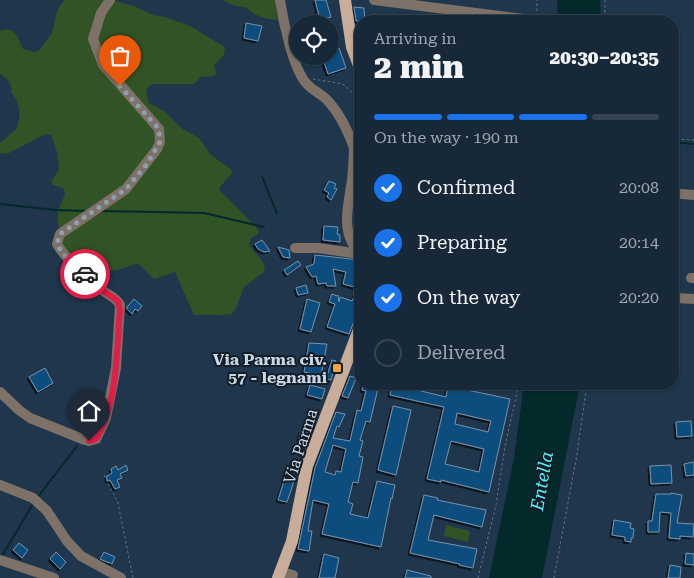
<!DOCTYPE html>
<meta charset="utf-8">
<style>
:root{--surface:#172839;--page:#203041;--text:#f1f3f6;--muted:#9ea6ae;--line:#364453;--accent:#1a73e8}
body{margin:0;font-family:"Roboto Serif",serif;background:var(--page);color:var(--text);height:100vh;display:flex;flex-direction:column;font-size:19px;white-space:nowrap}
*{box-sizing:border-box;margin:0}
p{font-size:16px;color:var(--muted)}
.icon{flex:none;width:28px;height:28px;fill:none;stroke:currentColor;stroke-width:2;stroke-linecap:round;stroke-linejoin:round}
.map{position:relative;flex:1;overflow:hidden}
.side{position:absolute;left:354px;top:15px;width:325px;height:375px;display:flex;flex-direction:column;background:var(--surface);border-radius:20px;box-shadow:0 1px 4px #0004,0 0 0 1px var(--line)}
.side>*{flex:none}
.buttons{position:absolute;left:289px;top:15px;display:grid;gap:10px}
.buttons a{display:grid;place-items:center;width:50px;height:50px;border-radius:50%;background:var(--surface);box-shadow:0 1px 4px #0004,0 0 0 1px var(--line);font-size:25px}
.pin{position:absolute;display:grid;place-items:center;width:42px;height:42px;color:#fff;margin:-51px -21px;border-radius:50% 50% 50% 0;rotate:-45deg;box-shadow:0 0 5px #0007}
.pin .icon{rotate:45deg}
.courier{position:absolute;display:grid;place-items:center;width:50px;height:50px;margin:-25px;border:4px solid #e11d48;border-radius:50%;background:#fff;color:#222;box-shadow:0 1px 6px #0007}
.overview em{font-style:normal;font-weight:800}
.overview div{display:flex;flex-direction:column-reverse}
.overview{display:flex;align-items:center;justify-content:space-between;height:85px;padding:0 20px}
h1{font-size:32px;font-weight:800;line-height:38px}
.bar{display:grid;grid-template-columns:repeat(4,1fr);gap:8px 5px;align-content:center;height:60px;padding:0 20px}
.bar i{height:6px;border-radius:4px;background:var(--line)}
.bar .on{background:var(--accent)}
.bar p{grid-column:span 4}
ol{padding:0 20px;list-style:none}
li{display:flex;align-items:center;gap:15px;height:55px}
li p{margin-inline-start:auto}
li .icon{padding:5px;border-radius:50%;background:var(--accent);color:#fff;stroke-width:4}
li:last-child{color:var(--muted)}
li i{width:28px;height:28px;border:2px solid var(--line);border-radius:50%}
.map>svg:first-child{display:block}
.green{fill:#315325}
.water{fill:#04292b}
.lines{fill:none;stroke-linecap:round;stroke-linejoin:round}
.stream{stroke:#04292b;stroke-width:2}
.building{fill:#0f4e7e;stroke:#7892ab;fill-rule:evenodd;filter:url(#shadow)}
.path{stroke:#637688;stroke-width:1;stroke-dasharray:2.5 2.5;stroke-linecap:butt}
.minor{stroke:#7e7168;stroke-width:10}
.major{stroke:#c7ad9a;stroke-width:12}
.done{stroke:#8e9faf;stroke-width:5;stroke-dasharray:0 9}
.route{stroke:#e11d48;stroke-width:6}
.poi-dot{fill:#f4a344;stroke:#131d27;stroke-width:2}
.labels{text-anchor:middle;stroke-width:4;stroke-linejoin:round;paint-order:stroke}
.poi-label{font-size:16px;font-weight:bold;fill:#c9d7e4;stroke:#131d27;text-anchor:end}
.street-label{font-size:16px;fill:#c9d7e4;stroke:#131d27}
.water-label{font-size:18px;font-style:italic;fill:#53f3f9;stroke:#131d27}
</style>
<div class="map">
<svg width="694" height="578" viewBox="0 0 694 578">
<defs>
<filter id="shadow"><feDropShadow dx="-2" dy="2" stdDeviation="0" flood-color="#0009"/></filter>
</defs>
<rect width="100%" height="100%" fill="#1f364c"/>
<path class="green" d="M65,0H112L134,6L153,15L165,17L190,26L225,47L224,55L214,65L216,73L214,76L201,77L194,84H153L147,88L146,91L149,103L164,111L181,128L199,138L211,155L231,169L232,173L220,187V191L257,228L259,232L257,235L251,238L249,245L262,261L265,268L264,272L244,287L236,308L232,314L222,315H194L175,272L154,279L139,264C131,264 124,269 116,270C103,272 105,269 93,276L63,247L58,222V211L65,194L63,188L53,185L51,182L59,169L57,152L51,135L46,134L7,154L0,153V143L16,129C22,116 20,102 11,92C12,83 7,78 0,74V31C15,25 18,38 23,49L35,52L40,50C43,43 51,37 53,30C56,17 55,10 65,0Z
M222,0H275L278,20L267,19L254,14L245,7L236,6Z
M446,525L470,531L468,542L444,536Z"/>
<path class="water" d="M557,0H600L601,21H558Z
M524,384H580L542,578H489L514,458Z"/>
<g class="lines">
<path class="stream" d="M672,142L694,144
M262,176L277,214
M0,204L55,210L87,211
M102,211L204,213L264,227
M37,498L77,446
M2,556L33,504"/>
</g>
<path class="building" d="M315,0H326L331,17L320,20Z
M354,7L364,8L365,21H356Z
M246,23L262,26L258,41L244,38Z
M339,48L346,68L328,74L322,56H330V51Z
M329,181L336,184L334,188L337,189L331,200L327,197L329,193L324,190Z
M324,226L338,227L337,234L340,235V242L323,240Z
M262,240L270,251L264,252L258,249L255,244Z
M278,247L289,250L290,258L283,257Z
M315,255L360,260V312L358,311L349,334L327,327L335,304L329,302L332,294L337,296L338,295L339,302L340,297L352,301L358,288L343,284L346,272L333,269L336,286H327L326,283L318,284L316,276L312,277L306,267L314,264Z
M298,261L301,265L287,275L284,270Z
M306,285L308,293L298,295L296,288Z
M134,299L142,306L138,311L135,309L132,314L127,309V307Z
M307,299L320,303L311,332L300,329Z
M309,343L327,344L321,376L304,372Z
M332,360L336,361L331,380L326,379Z
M45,368L53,383L38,392L29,377Z
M350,376L356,378L348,398L342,396Z
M363,384H379L370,422L366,421L360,440L363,441L359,456L363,457L358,483L353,482L348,502L353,504L350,514L368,518L377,481L395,485L392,499L391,498L381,547L322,534L329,504L313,500L308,531H312L309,551L298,549L315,468L336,412L345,414L339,427L337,426L333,438L350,441L357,410L361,411L366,391L362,390ZM333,445L346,449L341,472L336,471L335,475L325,472Z
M392,384L446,397L448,386L510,399L489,492L441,480V482L427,479L444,407L390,395ZM457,413L491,421L488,432L455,424ZM451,441L484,449L479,472L445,464Z
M310,385L325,389L322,399L307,395Z
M393,406L411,410L396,475L378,470Z
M311,409L319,411L315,421L308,419Z
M691,421L692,436L677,437L676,422Z
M301,430L310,433L308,442L299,439Z
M694,462V475L686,476L684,464Z
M126,465L128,470L120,474L122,478L117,480L120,487L115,489L110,480L108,481L106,477L112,473L111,469L116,466L118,470Z
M671,465L672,483L651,484L650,466Z
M285,478L294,481L287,502L278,500Z
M671,493L682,495L677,523L694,524L693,537L680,536V539L669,538L671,513L660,512L659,532H648V521H652L656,494H671Z
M424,495L438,498L437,500L486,510L482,527L434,515L428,540L477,549L473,568L459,565L460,564L410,553Z
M614,520L631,523L630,528L634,529L633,538H631V542L625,541V537L612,535Z
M19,543L28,550L22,558L13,550Z
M56,552L66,562L60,569L50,559Z
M104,552L115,557L112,564L109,562V563L100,559Z
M686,553L694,554V565L685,564Z
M324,554L339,558L335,578H319Z
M670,565L681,567L680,578H668Z
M407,570L431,576V578H405Z"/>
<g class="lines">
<path class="path" d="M605,0V21
M537,11V0
M313,79L343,84L360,100
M672,139L694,140
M104,475L118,503L133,578
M478,578L496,505L505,446L519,384
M554,578L576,460L587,384"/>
<path class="minor" d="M280,0C283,20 293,70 307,84C313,91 322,94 328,101C340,114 348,131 354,148C354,159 353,169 352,180C349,203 339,234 360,252
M374,0L539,21
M681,194L694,195
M295,248H318L353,253L360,252
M691,278H694
M677,298L694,299
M0,392L19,410L30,418L85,440L89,441L96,439L106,418L116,368L120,305C116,297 108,295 102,290C88,280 65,258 57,244L60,234L126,189L157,149L160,142L159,129L103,65L93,39L101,13L110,0
M0,485L33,498L47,511L67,541L81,556L121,578
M0,560L54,578
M281,572L293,575"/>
<path class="major" d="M345,0L352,47L360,68
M278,578L292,541L307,466L360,327"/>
</g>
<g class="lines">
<path class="done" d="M85,274L63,254L57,244L60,234L126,189L147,164L160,142L159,129L120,86"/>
<path class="route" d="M85,274L102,290L118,301L120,310C117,347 117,408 96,439L89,441"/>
</g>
<rect class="poi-dot" x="332" y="363" width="10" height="10" rx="2.5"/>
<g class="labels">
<g class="poi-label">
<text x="327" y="365">Via Parma civ.<tspan x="327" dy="18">57 - legnami</tspan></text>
</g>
<g class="street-label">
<text transform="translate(300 446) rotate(-72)" y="6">Via Parma</text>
</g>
<g class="water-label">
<text transform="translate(542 481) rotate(-80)" y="6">Entella</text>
</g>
</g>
</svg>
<div class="buttons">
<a><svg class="icon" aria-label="locate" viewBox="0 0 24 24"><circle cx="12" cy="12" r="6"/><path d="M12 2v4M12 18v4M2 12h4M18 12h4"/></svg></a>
</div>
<div class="pin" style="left:120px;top:86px;background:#ea580c"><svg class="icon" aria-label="bag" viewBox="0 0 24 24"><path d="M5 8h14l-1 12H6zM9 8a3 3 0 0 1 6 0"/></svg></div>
<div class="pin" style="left:89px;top:441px;background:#1f2937"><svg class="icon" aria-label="home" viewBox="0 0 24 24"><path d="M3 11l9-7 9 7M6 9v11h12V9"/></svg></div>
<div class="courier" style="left:85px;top:274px"><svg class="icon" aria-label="car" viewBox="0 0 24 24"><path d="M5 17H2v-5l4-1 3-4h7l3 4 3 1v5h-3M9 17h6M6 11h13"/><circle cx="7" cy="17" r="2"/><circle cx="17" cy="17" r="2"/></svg></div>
<section class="side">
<div class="overview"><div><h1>2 min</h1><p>Arriving in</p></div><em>20:30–20:35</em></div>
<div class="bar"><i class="on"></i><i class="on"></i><i class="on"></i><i></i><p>On the way · 190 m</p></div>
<ol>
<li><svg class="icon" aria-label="check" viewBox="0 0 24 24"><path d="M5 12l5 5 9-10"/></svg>Confirmed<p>20:08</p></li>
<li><svg class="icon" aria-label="check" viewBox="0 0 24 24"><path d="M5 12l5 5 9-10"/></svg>Preparing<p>20:14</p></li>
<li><svg class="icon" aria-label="check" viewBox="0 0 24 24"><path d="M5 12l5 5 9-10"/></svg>On the way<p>20:20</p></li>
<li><i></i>Delivered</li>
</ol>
</section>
</div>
